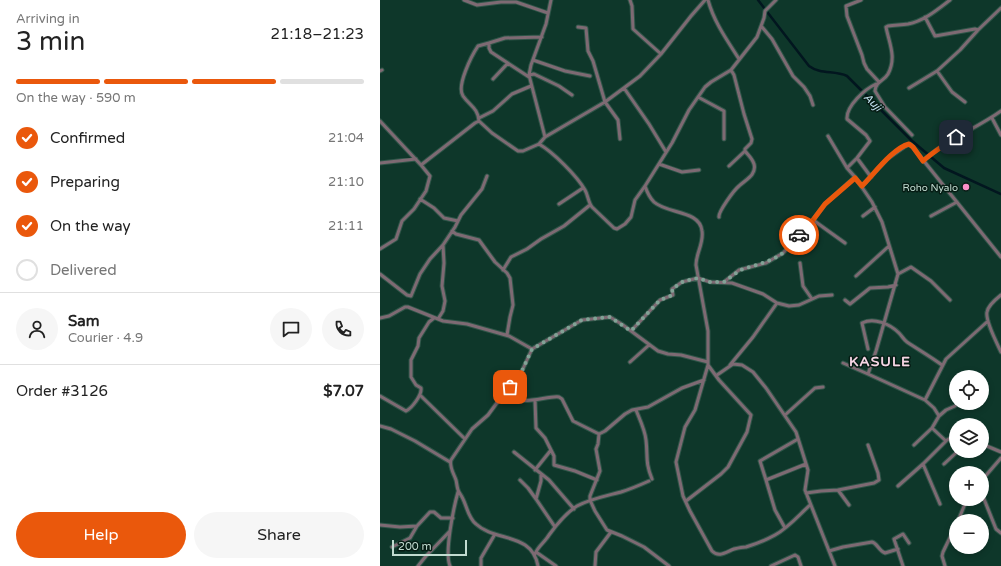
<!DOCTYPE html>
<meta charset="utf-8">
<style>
:root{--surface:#fff;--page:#f6f6f6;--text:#222;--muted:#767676;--line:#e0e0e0;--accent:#ea580c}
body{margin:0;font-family:"Varela Round",sans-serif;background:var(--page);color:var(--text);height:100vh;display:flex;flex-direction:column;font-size:15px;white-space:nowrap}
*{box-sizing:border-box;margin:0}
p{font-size:13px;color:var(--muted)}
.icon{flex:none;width:22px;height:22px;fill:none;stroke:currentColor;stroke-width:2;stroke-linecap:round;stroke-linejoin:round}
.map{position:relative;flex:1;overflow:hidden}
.drawer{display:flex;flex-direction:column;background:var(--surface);width:380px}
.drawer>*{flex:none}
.buttons{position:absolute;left:569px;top:370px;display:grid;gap:8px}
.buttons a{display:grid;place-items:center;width:40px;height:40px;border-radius:50%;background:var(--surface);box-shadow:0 2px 6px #0003;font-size:20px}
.scale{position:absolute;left:12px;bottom:10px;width:75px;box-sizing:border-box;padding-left:4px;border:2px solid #c1dbd0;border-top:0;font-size:11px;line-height:14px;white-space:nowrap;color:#c1dbd0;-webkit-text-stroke:3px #061c14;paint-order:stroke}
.pin{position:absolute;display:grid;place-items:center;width:34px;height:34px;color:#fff;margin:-17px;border-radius:8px;box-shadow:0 2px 6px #0006}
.courier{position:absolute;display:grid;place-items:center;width:40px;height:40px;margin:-20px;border:3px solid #ea580c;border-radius:50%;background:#fff;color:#222;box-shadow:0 1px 5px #0007}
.headline em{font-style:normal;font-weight:600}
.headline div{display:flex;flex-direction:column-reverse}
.headline{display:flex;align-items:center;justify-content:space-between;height:68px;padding:0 16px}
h1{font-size:26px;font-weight:600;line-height:30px}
.bar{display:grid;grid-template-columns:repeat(4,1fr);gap:6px 4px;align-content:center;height:48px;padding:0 16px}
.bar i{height:5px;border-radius:3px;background:var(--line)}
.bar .selected{background:var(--accent)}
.bar p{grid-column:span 4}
.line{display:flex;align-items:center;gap:10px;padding:0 16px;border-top:1px solid var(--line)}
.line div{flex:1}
.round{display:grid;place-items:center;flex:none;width:42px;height:42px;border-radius:21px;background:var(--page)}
ol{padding:0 16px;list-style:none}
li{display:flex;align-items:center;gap:12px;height:44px}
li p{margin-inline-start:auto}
li .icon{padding:4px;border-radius:50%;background:var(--accent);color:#fff;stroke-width:4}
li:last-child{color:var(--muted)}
li i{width:22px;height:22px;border:2px solid var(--line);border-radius:50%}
.button{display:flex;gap:8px;margin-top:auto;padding:8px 16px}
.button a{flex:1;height:46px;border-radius:24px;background:var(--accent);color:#fff;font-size:16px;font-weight:600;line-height:46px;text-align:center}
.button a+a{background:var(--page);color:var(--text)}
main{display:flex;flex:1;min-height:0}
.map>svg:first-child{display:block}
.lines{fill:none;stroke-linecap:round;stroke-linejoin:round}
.canal{stroke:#02161f;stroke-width:2.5}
.minor-casing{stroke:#2e5548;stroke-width:5}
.minor{stroke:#7e6a73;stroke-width:3}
.done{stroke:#82a296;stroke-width:4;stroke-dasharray:0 7.2}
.route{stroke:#ea580c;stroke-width:5}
.poi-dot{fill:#fa8fc7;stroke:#061c14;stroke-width:1.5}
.labels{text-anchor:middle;stroke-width:3;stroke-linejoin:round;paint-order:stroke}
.poi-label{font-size:10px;fill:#c1dbd0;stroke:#061c14;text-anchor:end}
.water-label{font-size:11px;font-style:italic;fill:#c5e4f3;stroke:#061c14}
.district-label{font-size:14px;font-weight:bold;letter-spacing:1px;fill:#f6d6e5;stroke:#061c14}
</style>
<main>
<section class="drawer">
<div class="headline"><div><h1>3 min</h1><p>Arriving in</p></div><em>21:18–21:23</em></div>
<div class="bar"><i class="selected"></i><i class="selected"></i><i class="selected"></i><i></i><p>On the way · 590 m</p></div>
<ol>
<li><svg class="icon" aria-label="check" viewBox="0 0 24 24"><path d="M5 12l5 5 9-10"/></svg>Confirmed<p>21:04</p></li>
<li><svg class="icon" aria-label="check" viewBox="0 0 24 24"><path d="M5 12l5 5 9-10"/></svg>Preparing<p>21:10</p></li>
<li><svg class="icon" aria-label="check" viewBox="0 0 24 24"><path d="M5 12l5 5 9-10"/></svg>On the way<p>21:11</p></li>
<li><i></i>Delivered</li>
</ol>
<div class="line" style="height:72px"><a class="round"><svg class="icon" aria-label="person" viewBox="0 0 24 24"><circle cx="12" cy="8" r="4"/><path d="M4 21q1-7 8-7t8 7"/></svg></a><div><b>Sam</b><p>Courier · 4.9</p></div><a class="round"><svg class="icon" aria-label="chat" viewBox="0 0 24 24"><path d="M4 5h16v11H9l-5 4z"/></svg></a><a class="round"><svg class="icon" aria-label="phone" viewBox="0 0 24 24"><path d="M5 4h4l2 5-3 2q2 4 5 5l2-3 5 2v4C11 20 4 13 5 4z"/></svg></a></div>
<div class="line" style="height:52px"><div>Order #3126</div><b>$7.07</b></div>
<div class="button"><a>Help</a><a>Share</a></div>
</section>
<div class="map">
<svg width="621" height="566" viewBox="0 0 621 566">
<rect width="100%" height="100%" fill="#0e372a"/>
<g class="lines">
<path class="canal" d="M378,0L429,66C441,75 454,70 467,76L531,140L564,168L621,194"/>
<g class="minor-casing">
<path id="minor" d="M84,0L97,5L121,2H136L168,13
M250,0L252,6L253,29L281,54
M328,0C334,22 347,40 359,59
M481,0L466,6L467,16L482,55L484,63L487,69L499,82
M545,17L555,36L595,29L598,30
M198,27L206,28L208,51L213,61L225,102L238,120L240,139
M382,27L392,39L413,76L424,87L430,96L433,105
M153,60L185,71L210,76
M0,71L2,70
M557,71L572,92L585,102
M149,75L154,74L179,86L192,95
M149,77L111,52L109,48V43L125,38L162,37
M113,79L128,63
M244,88L269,124L286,152
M529,88L557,71L580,50L598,30L621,8
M318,97L344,111V139
M99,118L113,111L132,94L151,86
M612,118L621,135
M0,121L41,165L95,123L99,121L112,133L138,151H143L159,144C173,152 197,176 205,190C208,195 208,202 212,207L234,228L237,229L245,224L251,217L255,200L265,186L292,143L309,110L325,87L331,82L351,70L377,37L384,18L385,11L396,0
M99,121C98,108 90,106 83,96C76,86 92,55 98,46L109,43
M532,135L505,107L495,91C496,81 504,81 508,74C517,57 509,43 506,27L508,26C515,25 521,25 528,24C544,21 557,10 570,0
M448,136L467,168L475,177L492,202L502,222L518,274L496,351L488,374L545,400L554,408L559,416L552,428L566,441
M165,137L149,75L151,65L166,24L171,0
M159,144L165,137L225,102L260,76L281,54L311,16L325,0
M477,158L491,177
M543,161C565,140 596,129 621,111
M0,163L36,159
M279,164L302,172L319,170
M349,166L365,151
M467,168L477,158L490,141L486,135L467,119C466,106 485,89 496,84
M265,186C267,192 270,198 274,202C287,214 320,210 322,231C324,243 316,253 316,265L328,331V365L339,380L371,415L367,432L348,467L341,474L306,501
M482,186L507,159L527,145H531L621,257
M40,199L54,208L64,218L78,221
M179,204L203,188
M483,216L495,207
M551,216L577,202
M339,217C338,212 354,190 359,186C365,180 377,175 374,164C372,158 368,155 365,151V149L371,143L372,139L364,114L354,75L351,70
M433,220L465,243
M72,231L76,234L99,240L115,262L127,273L130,278L133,305L130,317L127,335
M0,249L16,239L22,221L34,209L46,191L50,176L41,165
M420,263L423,286L432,299
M123,270L131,257L147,249L161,239L184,226L210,205
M0,274L27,295L31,296L40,274L50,259L63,245L75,227L81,215L102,189L107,176
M518,274L531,267L551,281L570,300
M476,276L509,246
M344,282L359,270L386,263L403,253L433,220L445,204L475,177
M621,295C616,299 608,305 607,312C605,321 617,343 621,352
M465,300L470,304L490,288L508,287L516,285
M0,318L9,316L25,307H28L63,321L87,324L129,336L152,349L141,373L128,390C131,410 167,395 179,397L182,399L193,421L219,434L225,431L245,414L252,410L268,407L302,388L324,380
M58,319L63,311L65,301L62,286L64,263L63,245
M251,331L280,300L293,295L292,289L302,282L318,278L330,282L352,283L383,294L397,303L409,306L419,305L439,296L452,295
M152,349L202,320L230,317L243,325L278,351L288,354L301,355L328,362
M488,349L482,323C494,317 510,324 519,333C522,336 524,340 527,342C539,350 551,357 562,365
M250,362L269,345
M463,363L488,374
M328,365L315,410L305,427L296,462L303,496L310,511L332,551C339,558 346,552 354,549C358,548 362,547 366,547C376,544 386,540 395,535C408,528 419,515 430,505
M350,365L373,337L397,303
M337,375L353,364L362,365L373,372L386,388L416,432L428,470L425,490L455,566
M128,392L122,396L108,415L92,429L71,460C69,467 74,474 76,480C77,484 77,489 79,492C80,494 81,495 82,497C87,506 88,518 96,524C115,542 152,532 158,566
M0,396L26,411C32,408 42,395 41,388L36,385L31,377V360L38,346L39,338L49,322L54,318
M41,396L85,439
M155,400L156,428L165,438L174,456V465L195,471L217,480
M545,400L566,359L608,321
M256,410C260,420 265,430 266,440C268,457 265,462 272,479
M405,415L435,388L443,387
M559,416L566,410L575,406
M0,426L11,429L35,441L70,462
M219,434L218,444L216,449L220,471L210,496V500L215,511L227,530L242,536L264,547L289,566
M602,444L621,452
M534,445L552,428
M134,452L169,480L194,509
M543,464L560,504
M564,464L578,451
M155,470L171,450
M161,475V481L156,499L175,527
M140,480L148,488L156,499
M386,480L380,461L418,439
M602,480L621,458
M518,486L543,464L567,440L576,435
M458,490L494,483L499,480L498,473L488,445
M426,493L441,491L458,490L469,505
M602,494L616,529L621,533
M578,521L587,499
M0,525L20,527L37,526
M405,528L395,510L386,480L426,464
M12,547L30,538L37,526L50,512H54L61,518H73
M449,551L463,547L492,542C497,543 499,551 505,553L518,549
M156,552L176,566
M155,554C158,546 165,542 169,535C177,524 186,513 197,506C210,499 226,496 241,492C251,489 260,485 269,481
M38,566L46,556L70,531
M70,566C64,553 74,506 78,492
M101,566V558L115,534
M215,566L216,552L231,532
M391,566L415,555L418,557L421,566
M523,566L514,539L523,534L529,543
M565,566L562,556L563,552L576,525"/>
</g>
<use href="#minor" class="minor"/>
</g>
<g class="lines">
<path class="done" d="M130,387L141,373L152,349L202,320L230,317L251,331L280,300L293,295L292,289L304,281L318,278L330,282H344L360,270L386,262L397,257L403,253L419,235"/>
<path class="route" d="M419,235L433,220L445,204L475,178L482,186C494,174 513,148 529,144L533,147L543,161C553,152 565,145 576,137"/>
</g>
<circle class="poi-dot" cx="586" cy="187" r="4"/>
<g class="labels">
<g class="poi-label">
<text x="578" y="191">Roho Nyalo</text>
</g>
<g class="water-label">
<text transform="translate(493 102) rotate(45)" y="4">Auji</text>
</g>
<g class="district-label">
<text x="500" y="366">KASULE</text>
</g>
</g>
</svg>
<div class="buttons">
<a><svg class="icon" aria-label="locate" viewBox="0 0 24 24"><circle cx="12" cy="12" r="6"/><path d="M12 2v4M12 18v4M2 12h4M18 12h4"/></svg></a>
<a><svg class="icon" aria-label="layers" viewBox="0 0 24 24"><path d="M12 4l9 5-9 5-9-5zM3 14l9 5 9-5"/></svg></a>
<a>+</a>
<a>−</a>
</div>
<div class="scale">200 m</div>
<div class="pin" style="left:130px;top:387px;background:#ea580c"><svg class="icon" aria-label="bag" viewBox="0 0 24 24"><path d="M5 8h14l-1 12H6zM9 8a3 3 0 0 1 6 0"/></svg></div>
<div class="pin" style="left:576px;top:137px;background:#1f2937"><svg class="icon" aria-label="home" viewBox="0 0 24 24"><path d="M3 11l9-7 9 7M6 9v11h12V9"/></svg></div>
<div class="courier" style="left:419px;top:235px"><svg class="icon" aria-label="car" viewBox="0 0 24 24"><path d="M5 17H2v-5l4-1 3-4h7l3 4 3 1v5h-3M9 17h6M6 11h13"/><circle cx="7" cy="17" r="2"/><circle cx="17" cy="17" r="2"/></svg></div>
</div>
</main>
